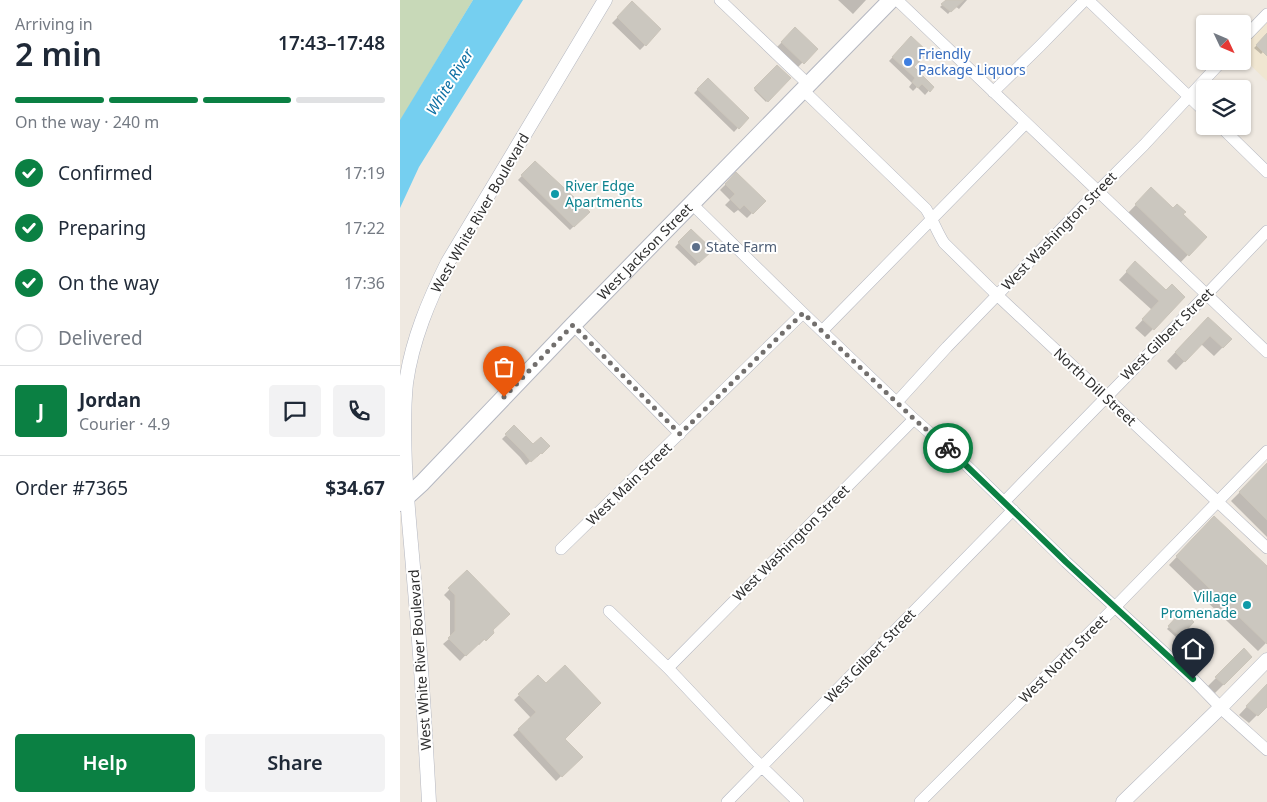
<!DOCTYPE html>
<meta charset="utf-8">
<style>
:root{--surface:#fff;--page:#f2f2f3;--text:#1f2937;--muted:#747a83;--line:#e0e1e3;--accent:#0b8043}
body{margin:0;font-family:"Noto Sans",sans-serif;background:var(--page);color:var(--text);height:100vh;display:flex;flex-direction:column;font-size:19px;white-space:nowrap}
*{box-sizing:border-box;margin:0}
p{font-size:16px;color:var(--muted)}
.icon{flex:none;width:28px;height:28px;fill:none;stroke:currentColor;stroke-width:2;stroke-linecap:round;stroke-linejoin:round}
.map{position:relative;flex:1;overflow:hidden}
.details{display:flex;flex-direction:column;background:var(--surface);width:400px}
.details>*{flex:none}
.needle{width:32px;rotate:134deg}
.buttons{position:absolute;left:796px;top:15px;display:grid;gap:10px}
.buttons a{display:grid;place-items:center;width:55px;height:55px;border-radius:5px;background:var(--surface);box-shadow:0 1px 4px #0004;font-size:25px}
.pin{position:absolute;display:grid;place-items:center;width:42px;height:42px;color:#fff;margin:-51px -21px;border-radius:50% 50% 50% 0;rotate:-45deg;box-shadow:0 0 5px #0007}
.pin .icon{rotate:45deg}
.courier{position:absolute;display:grid;place-items:center;width:50px;height:50px;margin:-25px;border:4px solid #0b8043;border-radius:50%;background:#fff;color:#222;box-shadow:0 1px 6px #0007}
.summary em{font-style:normal;font-weight:600}
.summary div{display:flex;flex-direction:column-reverse}
.summary{display:flex;align-items:center;justify-content:space-between;height:85px;padding:0 15px}
h1{font-size:32px;font-weight:600;line-height:38px}
.bar{display:grid;grid-template-columns:repeat(4,1fr);gap:8px 5px;align-content:center;height:60px;padding:0 15px}
.bar i{height:6px;border-radius:4px;background:var(--line)}
.bar .selected{background:var(--accent)}
.bar p{grid-column:span 4}
.line{display:flex;align-items:center;gap:12px;padding:0 15px;border-top:1px solid var(--line)}
.line div{flex:1}
.round{display:grid;place-items:center;flex:none;width:52px;height:52px;border-radius:5px;background:var(--page)}
ol{padding:0 15px;list-style:none}
li{display:flex;align-items:center;gap:15px;height:55px}
li p{margin-inline-start:auto}
li .icon{padding:5px;border-radius:50%;background:var(--accent);color:#fff;stroke-width:4}
li:last-child{color:var(--muted)}
li i{width:28px;height:28px;border:2px solid var(--line);border-radius:50%}
.button{display:flex;gap:10px;margin-top:auto;padding:10px 15px}
.button a{flex:1;height:58px;border-radius:5px;background:var(--accent);color:#fff;font-size:20px;font-weight:600;line-height:58px;text-align:center}
.button a+a{background:var(--page);color:var(--text)}
main{display:flex;flex:1;min-height:0}
.map>svg:first-child{display:block}
.education{fill:#f0e6d1}
.cemetery{fill:#c8d9b8}
.water{fill:#75cff0}
.shadow{fill:#0003}
.building{fill:#cbc7bf;stroke:#cbc5ba}
.lines{fill:none;stroke-linecap:round;stroke-linejoin:round}
.minor-casing{stroke:#b4b7c1;stroke-width:12}
.tertiary-casing{stroke:#b4b7c1;stroke-width:15}
.secondary-casing{stroke:#b4b7c1;stroke-width:18}
.minor{stroke:#fff;stroke-width:11}
.tertiary{stroke:#fff;stroke-width:14}
.secondary{stroke:#fff;stroke-width:16}
.done{stroke:#726f6d;stroke-width:5;stroke-dasharray:0 9}
.route{stroke:#0b8043;stroke-width:6}
.shop-dot{fill:#3f7fe0;stroke:#fff;stroke-width:2}
.culture-dot{fill:#0f9aa8;stroke:#fff;stroke-width:2}
.service-dot{fill:#5c6f8a;stroke:#fff;stroke-width:2}
.labels{text-anchor:middle;stroke-width:4;stroke-linejoin:round;paint-order:stroke}
.shop-label{font-size:14px;fill:#366cbe;stroke:#fff;text-anchor:start}
.culture-label{font-size:14px;fill:#0d838f;stroke:#fff;text-anchor:start}
.street-label{font-size:14px;fill:#2e2e2e;stroke:#fff}
.service-label{font-size:14px;fill:#4e5e75;stroke:#fff;text-anchor:start}
.water-label{font-size:15px;font-style:italic;fill:#0d6fa3;stroke:#fff}
</style>
<main>
<section class="details">
<div class="summary"><div><h1>2 min</h1><p>Arriving in</p></div><em>17:43–17:48</em></div>
<div class="bar"><i class="selected"></i><i class="selected"></i><i class="selected"></i><i></i><p>On the way · 240 m</p></div>
<ol>
<li><svg class="icon" aria-label="check" viewBox="0 0 24 24"><path d="M5 12l5 5 9-10"/></svg>Confirmed<p>17:19</p></li>
<li><svg class="icon" aria-label="check" viewBox="0 0 24 24"><path d="M5 12l5 5 9-10"/></svg>Preparing<p>17:22</p></li>
<li><svg class="icon" aria-label="check" viewBox="0 0 24 24"><path d="M5 12l5 5 9-10"/></svg>On the way<p>17:36</p></li>
<li><i></i>Delivered</li>
</ol>
<div class="line" style="height:90px"><b class="round" style="background:var(--accent);color:#fff">J</b><div><b>Jordan</b><p>Courier · 4.9</p></div><a class="round"><svg class="icon" aria-label="chat" viewBox="0 0 24 24"><path d="M4 5h16v11H9l-5 4z"/></svg></a><a class="round"><svg class="icon" aria-label="phone" viewBox="0 0 24 24"><path d="M5 4h4l2 5-3 2q2 4 5 5l2-3 5 2v4C11 20 4 13 5 4z"/></svg></a></div>
<div class="line" style="height:65px"><div>Order #7365</div><b>$34.67</b></div>
<div class="button"><a>Help</a><a>Share</a></div>
</section>
<div class="map">
<svg width="867" height="802" viewBox="0 0 867 802">
<rect width="100%" height="100%" fill="#efe9e1"/>
<path class="education" d="M867,20V81L843,58L842,45Z"/>
<path class="cemetery" d="M0,0H73L0,121Z"/>
<path class="water" d="M73,0H123L19,167L0,208V120Z"/>
<path class="shadow" d="M438,0H466L453,14Z
M547,0H567L559,9L555,6L548,14L540,7Z
M232,3L245,45L240,50L212,23Z
M395,29L416,49L397,68L376,48Z
M867,35V52L865,50L861,54L854,48Z
M511,38L512,67L532,87L525,95L517,87L513,91L509,87L512,83L489,61Z
M377,67L389,78L366,102L354,90Z
M308,79L347,118L334,132L294,93Z
M135,162L188,212L170,230L118,180Z
M336,174L364,201L347,218L338,210L334,213L325,205L330,200L320,190Z
M751,189L773,210L781,214L805,237L780,263L728,213Z
M291,230L311,250L295,266L275,247Z
M735,263L766,291L753,329L745,337L735,328L752,310L719,280Z
M799,327L830,340L814,356L801,344L776,370L767,361Z
M114,427L133,446H148L137,457L136,456L126,465L120,457L102,439Z
M867,465V537L831,501Z
M814,518L867,567V642L858,651L769,565Z
M67,572L92,632L79,645L77,643L60,661L43,644L50,638V601L44,595Z
M782,613L792,622L777,638L767,629Z
M844,650L851,657L815,693L808,686Z
M138,677L164,739L181,757L156,781L113,735L131,718L114,700Z
M867,685V705L849,723L839,715Z"/>
<path class="building" d="M546,0H564L551,12L541,4Z
M232,1L261,29L246,46L217,17Z
M395,27L418,49L404,64L381,42Z
M867,33V56L856,45Z
M511,36L528,52L514,67L534,87L530,92L522,84L518,88L512,82L515,78L492,57Z
M377,65L391,78L368,102L354,88Z
M308,78L349,118L339,129L297,89Z
M135,161L190,212L174,227L121,175Z
M336,172L366,201L353,214L344,205L340,209L330,199L335,194L325,184Z
M751,187L773,208L777,204L786,212L783,214L807,237L789,256L735,204Z
M291,229L313,250L299,263L278,242Z
M735,261L766,290L772,284L785,297L754,330L742,319L759,301L726,271Z
M808,317L832,339L823,348L810,336L785,362L775,352Z
M114,425L133,444L141,437L150,446L142,454L141,453L131,462L124,453L105,434Z
M867,463V520L839,492Z
M814,516L867,566V644L776,556Z
M67,570L110,614L93,630L94,633L86,641L84,639L66,656L48,638L55,631V595L48,588Z
M782,611L794,622L780,637L768,626Z
M844,648L852,657L824,685L815,677Z
M165,665L201,703L165,739L183,757L162,777L118,729L136,712L118,694L138,675L146,683Z
M867,684V707L858,716L846,706Z"/>
<g class="lines">
<g class="minor-casing">
<path id="minor" d="M320,0L408,84
M497,0L867,352
M688,0L805,112
M842,40L867,14
M403,90L526,209C533,220 537,232 544,243L597,295L867,548
M593,92L640,46L685,0
M820,126L867,172
M292,204L403,313L514,419L564,463L666,562L793,679L826,713L867,750
M173,325L280,434
M422,331L626,123
M497,402L547,347L698,191L744,145L822,61
M604,502L807,294L867,231
M161,549L403,313
M209,611L268,668L352,757L398,802
M268,668L514,419
M327,802L613,510
M520,802L715,607L867,451"/>
</g>
<g class="tertiary-casing">
<path id="tertiary" d="M29,802C25,728 21,654 14,579C11,542 7,504 5,466C4,439 3,411 6,383C12,340 29,300 48,262L205,0
M723,802L821,707L867,660"/>
</g>
<g class="secondary-casing">
<g id="secondary">
<path id="s1" d="M0,503L22,483L173,325L491,0"/>
</g>
</g>
<use href="#minor" class="minor"/>
<use href="#tertiary" class="tertiary"/>
<use href="#secondary" class="secondary"/>
</g>
<g class="lines">
<path class="done" d="M104,397L173,325L280,434L403,313L514,419L548,448"/>
<path class="route" d="M548,448L666,562L793,679"/>
</g>
<circle class="shop-dot" cx="508" cy="62" r="5"/>
<g class="culture-dot">
<circle cx="155" cy="194" r="5"/>
<circle cx="847" cy="605" r="5"/>
</g>
<circle class="service-dot" cx="296" cy="247" r="5"/>
<g class="labels">
<g class="shop-label">
<text x="518" y="59">Friendly<tspan x="518" dy="16">Package Liquors</tspan></text>
</g>
<g class="culture-label">
<text x="165" y="191">River Edge<tspan x="165" dy="16">Apartments</tspan></text>
<text x="837" y="602" text-anchor="end">Village<tspan x="837" dy="16">Promenade</tspan></text>
</g>
<g class="street-label">
<text transform="translate(80 213) rotate(-60)" y="5">West White River Boulevard</text>
<text transform="translate(659 231) rotate(-46)" y="5">West Washington Street</text>
<text dy="5" stroke="none"><textPath href="#s1" startOffset="351">West Jackson Street</textPath></text>
<text transform="translate(767 334) rotate(-45)" y="5">West Gilbert Street</text>
<text transform="translate(695 387) rotate(43)" y="5">North Dill Street</text>
<text transform="translate(229 484) rotate(-44)" y="5">West Main Street</text>
<text transform="translate(391 543) rotate(-45)" y="5">West Washington Street</text>
<text transform="translate(470 656) rotate(-46)" y="5">West Gilbert Street</text>
<text transform="translate(663 659) rotate(-45)" y="5">West North Street</text>
<text transform="translate(20 660) rotate(-94)" y="5">West White River Boulevard</text>
</g>
<g class="service-label">
<text x="306" y="252">State Farm</text>
</g>
<g class="water-label">
<text transform="translate(50 82) rotate(-58)" y="5">White River</text>
</g>
</g>
</svg>
<div class="buttons">
<a><svg class="needle" viewBox="-14 -14 28 28"><path d="M0-13l5 13h-10z" fill="#e53935"/><path d="M0 13l5-13h-10z" fill="#747a83"/></svg></a>
<a><svg class="icon" aria-label="layers" viewBox="0 0 24 24"><path d="M12 4l9 5-9 5-9-5zM3 14l9 5 9-5"/></svg></a>
</div>
<div class="pin" style="left:104px;top:397px;background:#ea580c"><svg class="icon" aria-label="bag" viewBox="0 0 24 24"><path d="M5 8h14l-1 12H6zM9 8a3 3 0 0 1 6 0"/></svg></div>
<div class="pin" style="left:793px;top:679px;background:#1f2937"><svg class="icon" aria-label="home" viewBox="0 0 24 24"><path d="M3 11l9-7 9 7M6 9v11h12V9"/></svg></div>
<div class="courier" style="left:548px;top:448px"><svg class="icon" aria-label="bike" viewBox="0 0 24 24"><circle cx="6" cy="16" r="4"/><circle cx="18" cy="16" r="4"/><path d="M6 16l4-8h5l3 8M10 8l3 8H6M13 5h3"/></svg></div>
</div>
</main>
